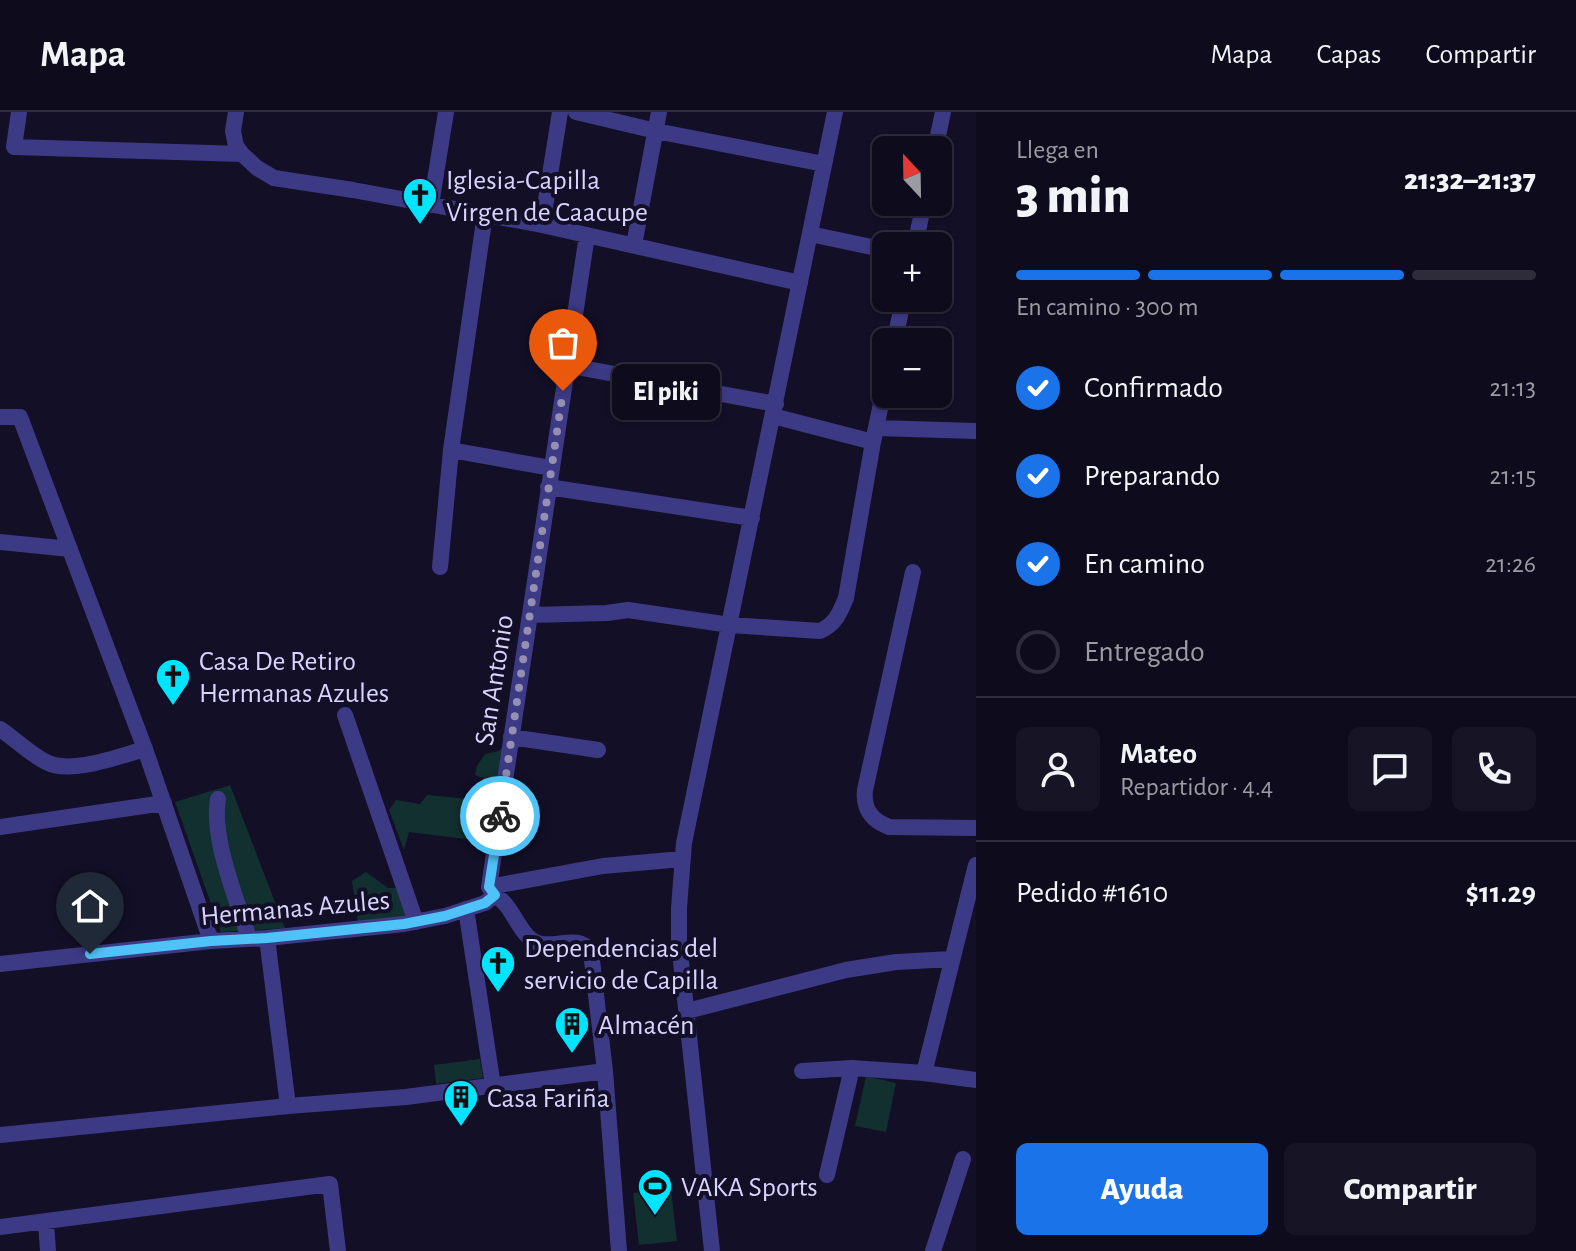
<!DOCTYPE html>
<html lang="es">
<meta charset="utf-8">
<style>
:root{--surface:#0e0b1c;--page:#171425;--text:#f1f3f6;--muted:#9b9ba3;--line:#2e2b3b;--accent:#1a73e8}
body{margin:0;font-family:"Alegreya Sans",sans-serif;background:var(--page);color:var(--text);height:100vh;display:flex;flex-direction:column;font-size:30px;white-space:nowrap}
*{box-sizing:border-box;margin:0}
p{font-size:26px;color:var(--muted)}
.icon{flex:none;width:44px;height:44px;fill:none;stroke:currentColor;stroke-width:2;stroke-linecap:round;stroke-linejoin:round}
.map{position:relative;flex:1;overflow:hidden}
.drawer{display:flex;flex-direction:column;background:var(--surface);width:600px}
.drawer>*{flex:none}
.needle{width:52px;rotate:338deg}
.tools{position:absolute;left:872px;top:24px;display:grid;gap:16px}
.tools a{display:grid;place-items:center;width:80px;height:80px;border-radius:12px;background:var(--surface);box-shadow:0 2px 6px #0004,0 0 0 2px var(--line);font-size:40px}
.pin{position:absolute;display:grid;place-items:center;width:68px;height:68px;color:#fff;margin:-82px -34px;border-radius:50% 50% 50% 0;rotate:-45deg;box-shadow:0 0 8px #0007}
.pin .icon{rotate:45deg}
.courier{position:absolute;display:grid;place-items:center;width:80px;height:80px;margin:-40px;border:6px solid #4fc3f7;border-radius:50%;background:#fff;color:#222;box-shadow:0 2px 10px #0007}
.bubble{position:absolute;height:56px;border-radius:12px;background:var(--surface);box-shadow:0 2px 6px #0004,0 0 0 2px var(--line);font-size:26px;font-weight:800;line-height:56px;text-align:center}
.summary em{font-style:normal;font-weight:800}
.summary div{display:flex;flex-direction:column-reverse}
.summary{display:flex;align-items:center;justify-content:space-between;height:136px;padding:0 40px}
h1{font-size:52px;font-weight:800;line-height:60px}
.bar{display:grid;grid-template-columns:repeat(4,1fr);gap:12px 8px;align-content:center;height:96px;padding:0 40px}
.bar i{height:10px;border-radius:6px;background:var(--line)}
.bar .on{background:var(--accent)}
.bar p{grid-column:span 4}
.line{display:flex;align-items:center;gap:20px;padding:0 40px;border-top:2px solid var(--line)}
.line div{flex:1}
.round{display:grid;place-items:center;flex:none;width:84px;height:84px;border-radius:12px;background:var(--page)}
ol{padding:0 40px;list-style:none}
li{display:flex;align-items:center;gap:24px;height:88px}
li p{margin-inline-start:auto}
li .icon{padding:8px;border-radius:50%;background:var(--accent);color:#fff;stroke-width:4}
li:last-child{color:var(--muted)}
li i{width:44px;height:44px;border:4px solid var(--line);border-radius:50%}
.cta{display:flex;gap:16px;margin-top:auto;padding:16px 40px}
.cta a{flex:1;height:92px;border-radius:12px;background:var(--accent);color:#fff;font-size:32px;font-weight:800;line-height:92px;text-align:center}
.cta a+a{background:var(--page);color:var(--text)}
header{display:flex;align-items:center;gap:48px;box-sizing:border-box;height:112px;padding:0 40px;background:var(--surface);border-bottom:2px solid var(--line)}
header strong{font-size:38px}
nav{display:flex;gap:44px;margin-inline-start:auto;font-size:28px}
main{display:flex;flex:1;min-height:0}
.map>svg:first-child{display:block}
.green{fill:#12302f}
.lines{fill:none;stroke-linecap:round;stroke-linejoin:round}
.minor{stroke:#3d3a85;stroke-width:16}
.done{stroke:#948fb3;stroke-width:8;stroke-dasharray:0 14.4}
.route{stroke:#4fc3f7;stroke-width:10}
.labels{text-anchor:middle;stroke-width:8;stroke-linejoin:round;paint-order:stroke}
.poi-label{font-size:28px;fill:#d9d4ff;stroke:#130f26;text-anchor:start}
.street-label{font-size:28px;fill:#d9d4ff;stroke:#130f26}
</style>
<header>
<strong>Mapa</strong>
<nav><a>Mapa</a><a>Capas</a><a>Compartir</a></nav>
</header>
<main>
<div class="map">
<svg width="976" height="1139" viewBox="0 0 976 1139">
<rect width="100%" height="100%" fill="#130f26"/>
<path class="green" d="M505,632L490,730L409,720L404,738L389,698L396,688L420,692L427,683L470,687L483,680V666L475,663L477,654L485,642L499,639Z
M230,673L285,816L221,820L175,690Z
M366,760L388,776H396L413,804L358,811L352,769Z
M480,947L483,966L436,972L434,953Z
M866,964L896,971L886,1020L855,1014Z
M671,1077L677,1129L639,1133L633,1081Z"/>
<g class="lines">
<path class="minor" d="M19,0L14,35L242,42
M236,0L233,19L236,34L242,42L257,56L274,66L353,78L542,113L800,171
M576,0L656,19L824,52
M935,38L943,0
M431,93L446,0
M542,113L560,0
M810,122L886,138
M587,123L489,775C493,783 501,786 506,793C516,805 523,826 538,831C556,837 578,821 591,840L605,959L619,1139
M634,133L659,0
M915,134L924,90
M894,230L904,186
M566,253L776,292
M773,304L873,330
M0,305H20L145,637L211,829
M876,316L976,319
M451,338L551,356
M548,375L752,406
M0,430L70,437
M440,455L451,338L485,102
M913,460L865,678C863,697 871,708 889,715L976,716
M530,503L607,501L628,498L730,513L820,519C836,512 840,500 846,486L873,330L886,268
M345,603L416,810
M0,617C15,627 30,642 46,650C71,663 119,644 145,637
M511,625L598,638
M218,687C211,727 237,787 249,827
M0,715L164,691
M489,775L603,754L682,747
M466,797L493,974
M267,826L288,994
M0,852L211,829L267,826L404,812L445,804L485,791L495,783
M687,899L846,858L896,850L952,847
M802,959L852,956L924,961L976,968
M924,961L976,753
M0,1023L288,994L406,985L605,959
M827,1063L852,956
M46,1110L48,1139
M0,1115L330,1072L338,1139
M712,1139L679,831V796L684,731L835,0
M933,1139L963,1047"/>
</g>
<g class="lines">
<path class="done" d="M500,704L563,279"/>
<path class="route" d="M90,842L211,829L267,826L404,812L445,804L485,791L495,783L489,775L500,704"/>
</g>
<defs>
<g id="church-pin" transform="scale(1.8)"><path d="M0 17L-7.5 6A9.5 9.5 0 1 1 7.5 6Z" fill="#00e5ff" stroke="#130f26"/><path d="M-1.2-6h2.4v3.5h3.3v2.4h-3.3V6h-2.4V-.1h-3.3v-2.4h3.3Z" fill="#111"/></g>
<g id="building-pin" transform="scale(1.8)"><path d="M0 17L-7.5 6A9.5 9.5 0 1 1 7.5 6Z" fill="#00e5ff" stroke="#130f26"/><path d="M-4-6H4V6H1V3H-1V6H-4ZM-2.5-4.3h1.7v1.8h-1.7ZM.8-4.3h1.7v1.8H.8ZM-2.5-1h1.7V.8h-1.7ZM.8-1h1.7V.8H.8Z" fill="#111"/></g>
<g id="stadium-pin" transform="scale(1.8)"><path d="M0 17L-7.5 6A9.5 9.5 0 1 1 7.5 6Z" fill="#00e5ff" stroke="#130f26"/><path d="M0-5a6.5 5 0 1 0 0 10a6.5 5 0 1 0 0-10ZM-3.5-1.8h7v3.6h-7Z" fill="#111"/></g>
</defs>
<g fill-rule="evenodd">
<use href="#church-pin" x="420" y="83"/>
<use href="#church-pin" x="173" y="564"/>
<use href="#church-pin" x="498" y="851"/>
<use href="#building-pin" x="572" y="912"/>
<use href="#building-pin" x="461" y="985"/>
<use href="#stadium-pin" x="655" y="1074"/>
</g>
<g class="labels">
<g class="poi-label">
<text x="446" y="77">Iglesia-Capilla<tspan x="446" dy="32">Virgen de Caacupe</tspan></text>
<text x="199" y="558">Casa De Retiro<tspan x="199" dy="32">Hermanas Azules</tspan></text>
<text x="524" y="845">Dependencias del<tspan x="524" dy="32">servicio de Capilla</tspan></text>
<text x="598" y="922">Almacén</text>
<text x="487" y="995">Casa Fariña</text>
<text x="681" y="1084">VAKA Sports</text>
</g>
<g class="street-label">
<text transform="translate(493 568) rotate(-81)" y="10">San Antonio</text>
<text transform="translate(295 795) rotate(-5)" y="10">Hermanas Azules</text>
</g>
</g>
</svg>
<div class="tools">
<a><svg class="needle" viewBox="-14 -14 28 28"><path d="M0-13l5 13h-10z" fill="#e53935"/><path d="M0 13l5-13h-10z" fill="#9b9ba3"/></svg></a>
<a>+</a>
<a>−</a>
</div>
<div class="pin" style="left:563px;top:279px;background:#ea580c"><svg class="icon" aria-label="bag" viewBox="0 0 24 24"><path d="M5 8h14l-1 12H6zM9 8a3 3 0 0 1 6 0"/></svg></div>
<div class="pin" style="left:90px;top:842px;background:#1f2937"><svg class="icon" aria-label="home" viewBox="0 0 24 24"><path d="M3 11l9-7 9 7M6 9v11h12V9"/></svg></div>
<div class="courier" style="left:500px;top:704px"><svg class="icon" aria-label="bike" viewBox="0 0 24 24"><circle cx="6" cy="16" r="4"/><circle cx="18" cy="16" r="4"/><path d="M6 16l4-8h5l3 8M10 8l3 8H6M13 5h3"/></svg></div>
<div class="bubble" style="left:612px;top:252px;width:108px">El piki</div>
</div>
<section class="drawer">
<div class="summary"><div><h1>3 min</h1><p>Llega en</p></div><em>21:32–21:37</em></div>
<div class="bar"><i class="on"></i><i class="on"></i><i class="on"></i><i></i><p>En camino · 300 m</p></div>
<ol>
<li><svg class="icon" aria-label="check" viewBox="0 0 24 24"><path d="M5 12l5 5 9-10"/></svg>Confirmado<p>21:13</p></li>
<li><svg class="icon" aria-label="check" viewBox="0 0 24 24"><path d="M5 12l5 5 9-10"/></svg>Preparando<p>21:15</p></li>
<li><svg class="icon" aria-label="check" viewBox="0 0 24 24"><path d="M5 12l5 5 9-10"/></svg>En camino<p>21:26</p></li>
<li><i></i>Entregado</li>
</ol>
<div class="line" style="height:144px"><a class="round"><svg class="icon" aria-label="person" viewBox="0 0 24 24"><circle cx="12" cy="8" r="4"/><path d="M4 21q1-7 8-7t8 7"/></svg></a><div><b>Mateo</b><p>Repartidor · 4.4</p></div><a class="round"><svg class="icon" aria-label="chat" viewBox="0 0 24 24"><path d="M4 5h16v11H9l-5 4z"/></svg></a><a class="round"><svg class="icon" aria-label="phone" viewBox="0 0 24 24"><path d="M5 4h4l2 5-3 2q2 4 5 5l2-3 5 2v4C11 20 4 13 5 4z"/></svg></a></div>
<div class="line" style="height:104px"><div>Pedido #1610</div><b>$11.29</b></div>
<div class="cta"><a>Ayuda</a><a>Compartir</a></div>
</section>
</main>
